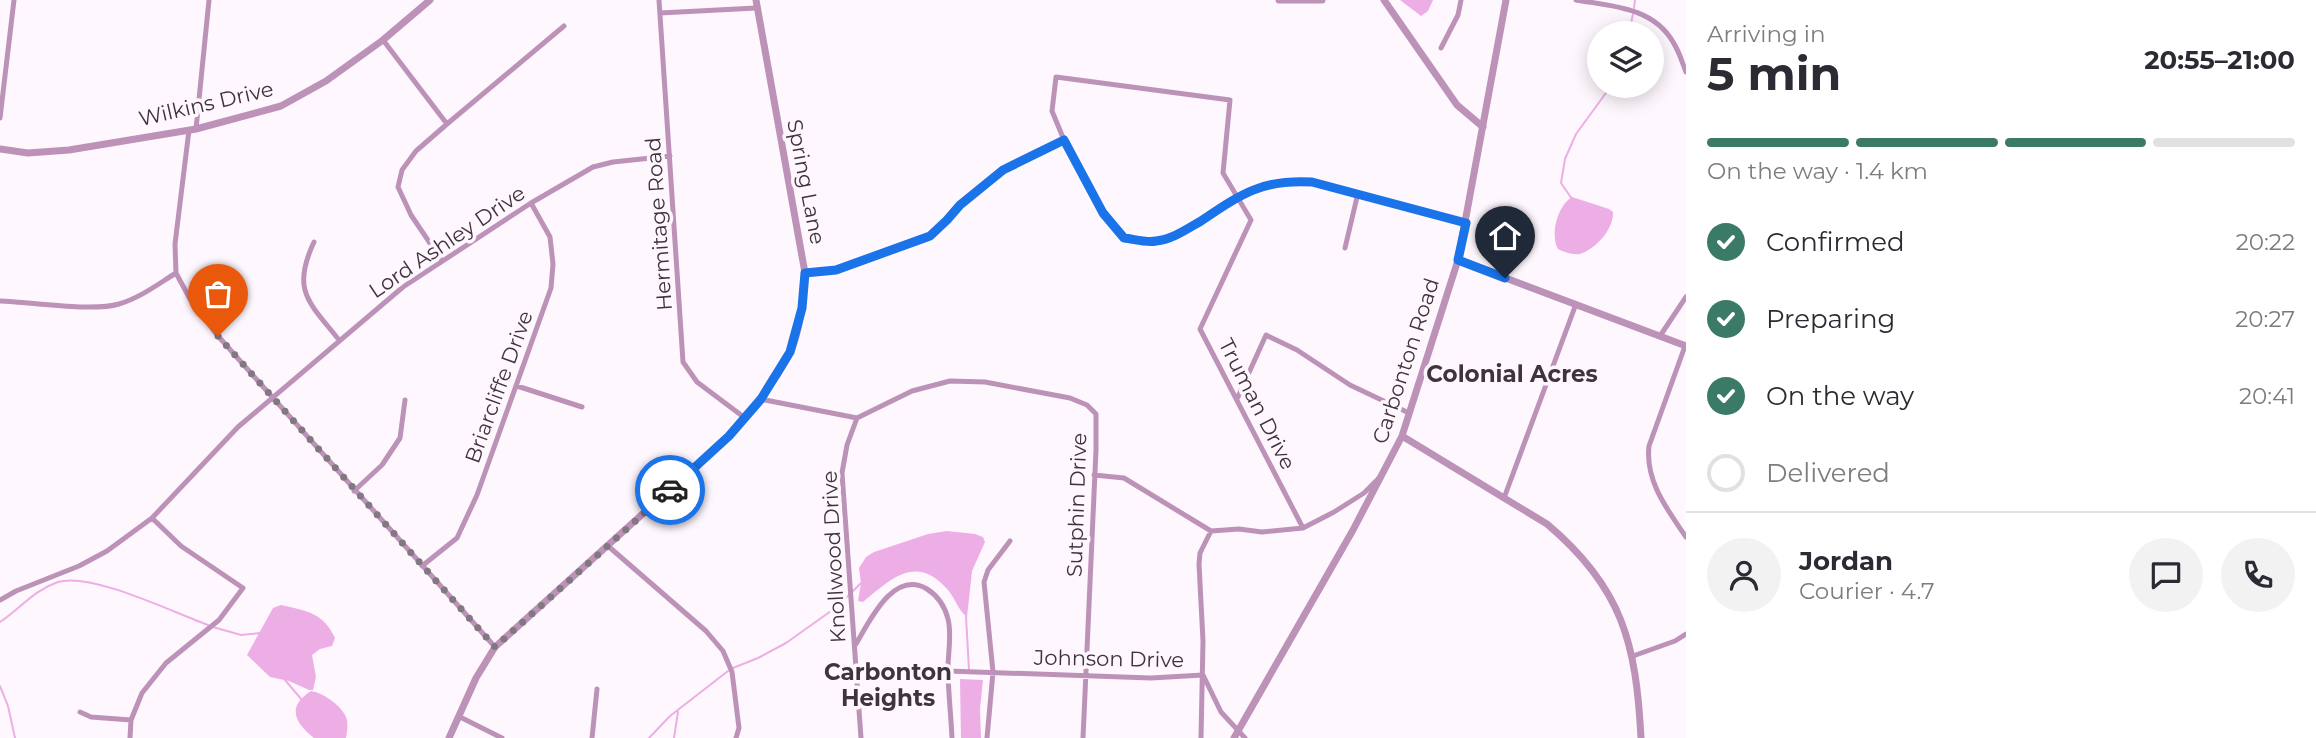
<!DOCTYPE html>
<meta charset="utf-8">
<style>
:root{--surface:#fff;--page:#f2f2f3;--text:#2b2b33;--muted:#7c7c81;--line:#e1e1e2;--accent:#3b7a67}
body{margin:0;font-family:Montserrat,sans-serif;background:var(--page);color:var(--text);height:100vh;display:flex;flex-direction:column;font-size:26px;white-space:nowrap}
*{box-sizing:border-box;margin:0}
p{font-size:23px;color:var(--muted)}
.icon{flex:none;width:38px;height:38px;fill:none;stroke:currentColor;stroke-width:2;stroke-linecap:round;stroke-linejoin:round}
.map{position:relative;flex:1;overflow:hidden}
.panel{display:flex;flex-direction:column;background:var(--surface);width:630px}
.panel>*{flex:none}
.buttons{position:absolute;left:1587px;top:21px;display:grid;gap:14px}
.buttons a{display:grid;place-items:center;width:77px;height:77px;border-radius:50%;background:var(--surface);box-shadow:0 4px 18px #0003;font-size:35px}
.pin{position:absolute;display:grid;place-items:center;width:60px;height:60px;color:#fff;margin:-72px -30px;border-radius:50% 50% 50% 0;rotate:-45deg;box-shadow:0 0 7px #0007}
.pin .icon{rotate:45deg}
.courier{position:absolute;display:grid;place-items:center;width:70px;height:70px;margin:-35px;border:5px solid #1a73e8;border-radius:50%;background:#fff;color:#222;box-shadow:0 2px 9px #0007}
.overview em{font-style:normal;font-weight:700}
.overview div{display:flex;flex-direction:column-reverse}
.overview{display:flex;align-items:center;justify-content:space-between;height:119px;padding:0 21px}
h1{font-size:46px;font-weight:700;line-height:52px}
.bar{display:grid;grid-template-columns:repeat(4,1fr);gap:10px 7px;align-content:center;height:84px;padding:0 21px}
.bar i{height:9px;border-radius:5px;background:var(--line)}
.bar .selected{background:var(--accent)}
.bar p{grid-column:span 4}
.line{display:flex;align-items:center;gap:18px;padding:0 21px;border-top:2px solid var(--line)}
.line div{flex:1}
.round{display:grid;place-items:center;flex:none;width:74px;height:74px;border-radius:37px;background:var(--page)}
ol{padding:0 21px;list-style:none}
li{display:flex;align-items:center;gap:21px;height:77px}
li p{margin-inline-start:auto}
li .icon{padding:7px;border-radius:50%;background:var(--accent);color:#fff;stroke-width:4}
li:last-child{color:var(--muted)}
li i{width:38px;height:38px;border:4px solid var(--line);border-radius:50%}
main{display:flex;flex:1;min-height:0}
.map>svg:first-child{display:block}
.water{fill:#edaee6}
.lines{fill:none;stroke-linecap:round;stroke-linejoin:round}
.stream{stroke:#edaee6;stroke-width:2}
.minor{stroke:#bd92b8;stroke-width:5}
.tertiary{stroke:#bd92b8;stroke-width:7}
.done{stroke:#827881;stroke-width:7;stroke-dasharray:0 12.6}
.route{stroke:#1a73e8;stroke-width:9}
.labels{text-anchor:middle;stroke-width:7;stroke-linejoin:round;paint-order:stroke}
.street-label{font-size:21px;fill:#3f333e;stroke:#fef7fd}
.neighbourhood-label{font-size:23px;font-weight:bold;fill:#3f333e;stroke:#fef7fd}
</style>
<main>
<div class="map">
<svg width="1686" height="738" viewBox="0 0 1686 738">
<rect width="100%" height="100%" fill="#fef7fd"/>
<path class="water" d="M1400,0H1433L1428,11L1421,16Z
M1572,197L1609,209L1613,212C1614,229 1596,249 1580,254C1572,255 1564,252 1558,249C1550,236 1557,206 1572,197Z
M947,531L975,534L983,537L985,542L972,571L967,617C958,610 955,598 948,590C916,553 891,579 863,602L858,601L861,583L859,568L866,557L874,552L928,534Z
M281,605C306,611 323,612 335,638L332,646L320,649L312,655L316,677L313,690H309L289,681L270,677L247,655L273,608Z
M960,679L983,680L980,709L981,738H961Z
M311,691C324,693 344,707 347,720C348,726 347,732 346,738H314C295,723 286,707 311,691Z"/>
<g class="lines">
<path class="stream" d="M1634,8L1635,0
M1629,33L1633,14
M1572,199L1561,183L1565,159L1576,134L1611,86
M853,591L861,583
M966,616L969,670
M0,622C20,609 34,590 58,582C92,572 174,613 208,625
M213,627L241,635L260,633
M733,668L758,658L786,643L831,611L849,595
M285,680L302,700
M0,686L8,706L15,738
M649,738L670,716L728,671
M674,738L678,712"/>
<path class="minor" d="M659,0L683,362L697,382L745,418
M1576,0C1611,6 1653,7 1673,42C1679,51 1682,62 1686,72
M660,13L756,8
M383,40L447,124
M1441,48L1458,15L1461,0
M0,118L14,0
M196,129L209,0
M189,130L175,244L176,273L190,299L218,336L495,647
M314,242C291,291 309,302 339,340
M1345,248L1358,193
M442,261L411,215L398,187L402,170L416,151L447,124L564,26
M805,273L836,270L930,236L947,221L960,205L1003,170L1064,140
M0,301C31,302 91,312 119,304C140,298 158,284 176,273
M1660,336L1686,297
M1685,346L1649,446C1645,481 1667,509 1686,537
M517,386L582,407
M760,399L857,418L912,391L950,381L985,382L1070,398L1087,405L1096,414V450L1083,738
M1237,399L1266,335L1297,350L1350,385L1409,413
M857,418L847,445L842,473L861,738
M1094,475L1124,478L1211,531L1239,529L1262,532L1303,528L1334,512L1364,493L1379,478
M354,491L382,465L400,438L405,400
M1504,498L1576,304
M1303,528L1200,329L1251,220L1223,173L1230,100L1056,77L1052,111L1064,140L1103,213L1123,238C1134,239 1146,242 1156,241C1173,239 1187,229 1201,221C1241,194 1262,178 1312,182L1466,223
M608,546L706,631L723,651L732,672L739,728L736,738
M422,566L457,538L477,495L551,288L553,264L550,237L531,203
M0,600L16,591L79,566L107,551L152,518L238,427L403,287L531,203L593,167L613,162L670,156
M856,644C870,620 894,569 927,589C938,596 945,607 948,619C952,634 948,653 948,668C948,691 951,715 952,738
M1633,656L1675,641L1686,634
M948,671L1151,678L1203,675L1221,712L1245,738
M80,712L91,717L131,720
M458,716L502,738
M130,738L131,720L142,693L166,663L219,620L243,588L181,546L152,518
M592,738L597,689
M987,738L993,672L984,582L988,570L1010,541
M1201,738L1203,641L1199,564L1200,553L1211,531"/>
<path class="tertiary" d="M1279,0H1322
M1384,0L1457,105L1483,127
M0,149L28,153L69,150L196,129L281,106L326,81L383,40L430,0
M1458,260L1686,346
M1402,436L1547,524C1623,588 1636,644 1641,738
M449,738L476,678L495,647L729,436C751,411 775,383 790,353C801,329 803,299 805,273L756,0
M1234,738L1353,530L1402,436L1458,260L1506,0"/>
</g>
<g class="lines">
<path class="done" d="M218,336L495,647L670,490"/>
<path class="route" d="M670,490L729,436L761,399L790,352L802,308L805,273L836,270L930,236L947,220L960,205L1003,170L1064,140L1103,213L1124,238C1134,239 1146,243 1156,241C1173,239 1187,229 1201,221C1241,194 1262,179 1312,182L1466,223L1458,260L1505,278"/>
</g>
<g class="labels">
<g class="street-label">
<text transform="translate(206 104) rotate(-13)" y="7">Wilkins Drive</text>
<text transform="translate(806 182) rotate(79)" y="7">Spring Lane</text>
<text transform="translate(659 224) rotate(-94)" y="7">Hermitage Road</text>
<text transform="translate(447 242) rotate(-34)" y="7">Lord Ashley Drive</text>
<text transform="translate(1406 361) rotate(-72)" y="7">Carbonton Road</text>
<text transform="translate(499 387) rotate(-70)" y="7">Briarcliffe Drive</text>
<text transform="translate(1257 404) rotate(63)" y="7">Truman Drive</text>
<text transform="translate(1077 505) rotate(-88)" y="7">Sutphin Drive</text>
<text transform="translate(834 557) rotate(-93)" y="7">Knollwood Drive</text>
<text transform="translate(1109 659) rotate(1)" y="7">Johnson Drive</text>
</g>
<g class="neighbourhood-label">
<text x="1512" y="382">Colonial Acres</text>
<text x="888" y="680">Carbonton<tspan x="888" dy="26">Heights</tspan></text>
</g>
</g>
</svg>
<div class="buttons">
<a><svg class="icon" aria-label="layers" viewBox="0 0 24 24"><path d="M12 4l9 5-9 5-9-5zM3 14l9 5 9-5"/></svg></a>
</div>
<div class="pin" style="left:218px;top:336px;background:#ea580c"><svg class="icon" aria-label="bag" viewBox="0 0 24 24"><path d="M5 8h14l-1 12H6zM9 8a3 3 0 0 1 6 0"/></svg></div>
<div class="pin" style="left:1505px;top:278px;background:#1f2937"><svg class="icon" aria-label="home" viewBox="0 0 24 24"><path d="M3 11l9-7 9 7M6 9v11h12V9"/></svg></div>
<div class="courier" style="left:670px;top:490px"><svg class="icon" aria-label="car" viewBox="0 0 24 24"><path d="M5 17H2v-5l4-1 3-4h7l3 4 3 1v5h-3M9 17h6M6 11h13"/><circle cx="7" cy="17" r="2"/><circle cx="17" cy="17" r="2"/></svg></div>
</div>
<section class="panel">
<div class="overview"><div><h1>5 min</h1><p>Arriving in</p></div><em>20:55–21:00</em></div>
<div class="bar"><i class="selected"></i><i class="selected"></i><i class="selected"></i><i></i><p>On the way · 1.4 km</p></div>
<ol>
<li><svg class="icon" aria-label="check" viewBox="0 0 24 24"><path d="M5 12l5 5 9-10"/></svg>Confirmed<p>20:22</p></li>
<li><svg class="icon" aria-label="check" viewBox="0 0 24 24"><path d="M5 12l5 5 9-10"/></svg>Preparing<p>20:27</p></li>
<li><svg class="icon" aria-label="check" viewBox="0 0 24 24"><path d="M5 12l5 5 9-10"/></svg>On the way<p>20:41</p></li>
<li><i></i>Delivered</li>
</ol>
<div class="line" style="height:126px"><a class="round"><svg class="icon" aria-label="person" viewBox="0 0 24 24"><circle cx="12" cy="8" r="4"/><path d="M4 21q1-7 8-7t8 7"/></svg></a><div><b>Jordan</b><p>Courier · 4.7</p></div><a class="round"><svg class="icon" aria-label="chat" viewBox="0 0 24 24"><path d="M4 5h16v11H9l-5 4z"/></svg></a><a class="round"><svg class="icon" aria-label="phone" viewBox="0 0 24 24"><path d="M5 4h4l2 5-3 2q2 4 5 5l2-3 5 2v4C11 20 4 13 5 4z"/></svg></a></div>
</section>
</main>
